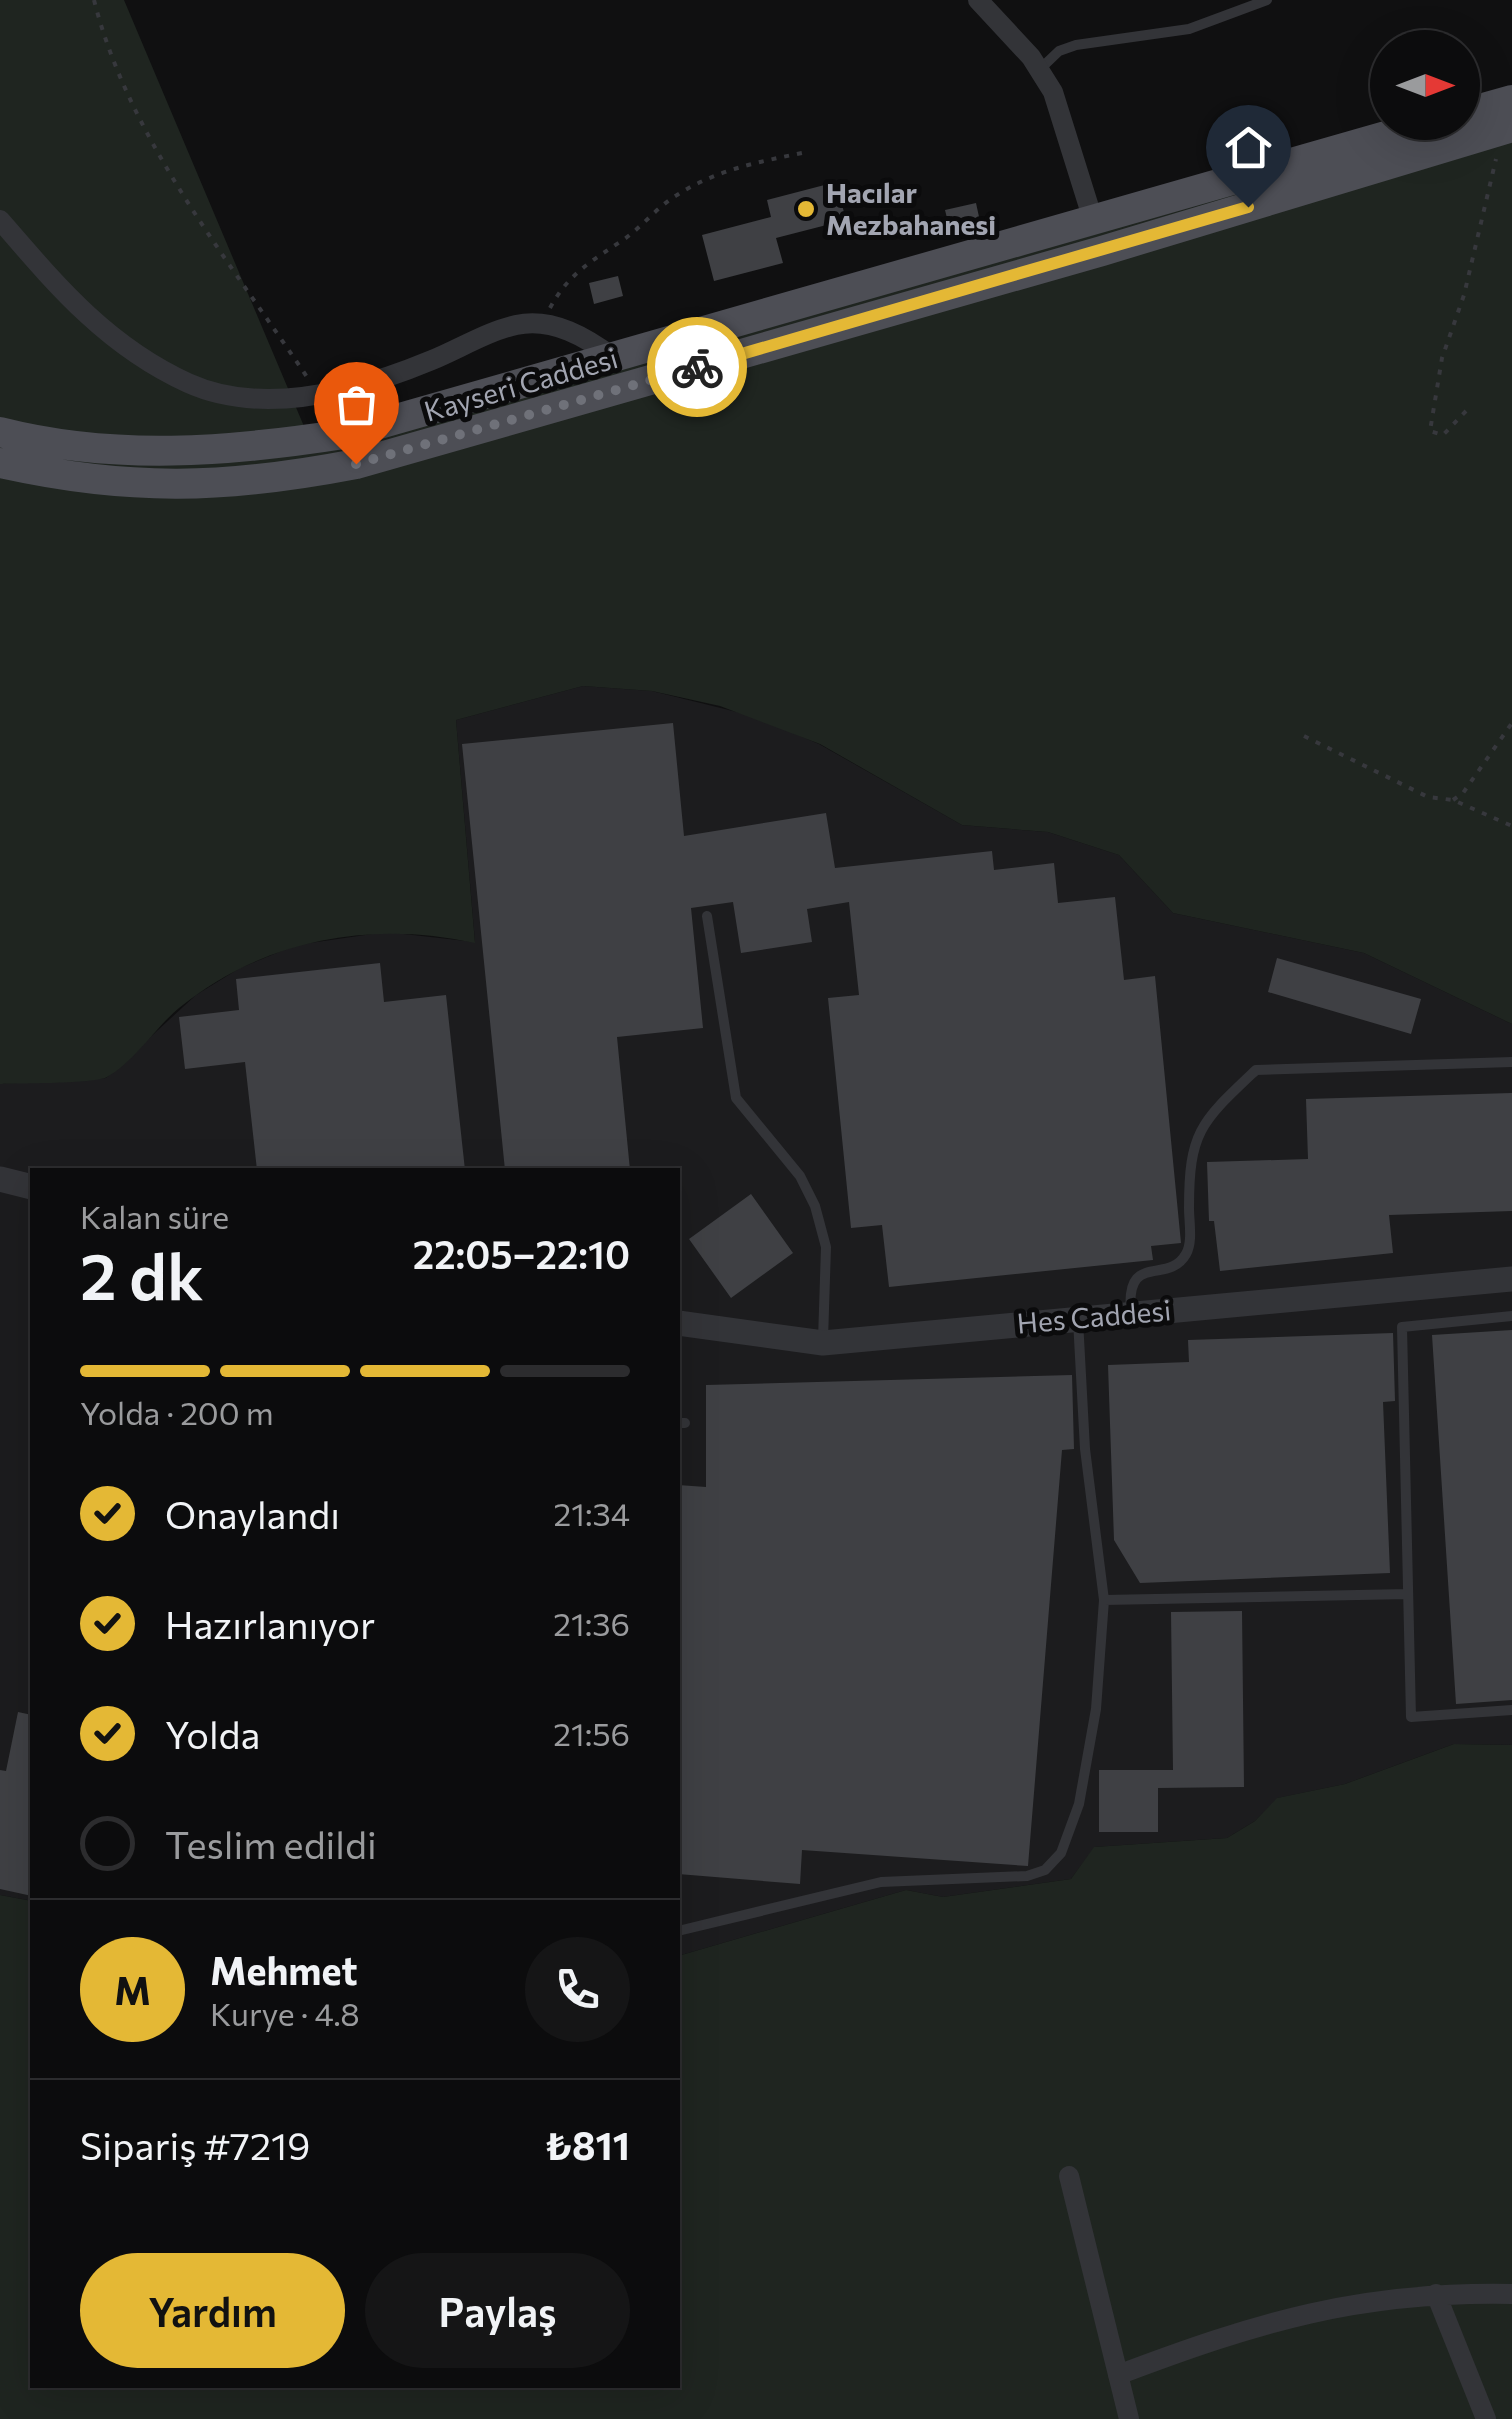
<!DOCTYPE html>
<html lang="tr">
<meta charset="utf-8">
<style>
:root{--surface:#0c0c0d;--page:#151516;--text:#f1f3f6;--muted:#9a9b9d;--line:#2c2c2e;--accent:#e4b835}
body{margin:0;font-family:Commissioner,sans-serif;background:var(--page);color:var(--text);height:100vh;display:flex;flex-direction:column;font-size:38px;white-space:nowrap}
*{box-sizing:border-box;margin:0}
p{font-size:32px;color:var(--muted)}
.icon{flex:none;width:55px;height:55px;fill:none;stroke:currentColor;stroke-width:2;stroke-linecap:round;stroke-linejoin:round}
.map{position:relative;flex:1;overflow:hidden}
.panel{position:absolute;left:30px;top:1168px;width:650px;height:1220px;display:flex;flex-direction:column;background:var(--surface);border-radius:0px;box-shadow:0 10px 40px #0002,0 0 0 2px var(--line)}
.panel>*{flex:none}
.needle{width:65px;rotate:90deg}
.controls{position:absolute;left:1370px;top:30px;display:grid;gap:20px}
.controls a{display:grid;place-items:center;width:110px;height:110px;border-radius:50%;background:var(--surface);box-shadow:0 10px 40px #0002,0 0 0 2px var(--line);font-size:50px}
.pin{position:absolute;display:grid;place-items:center;width:85px;height:85px;color:#fff;margin:-102px -42px;border-radius:50% 50% 50% 0;rotate:-45deg;box-shadow:0 0 10px #0007}
.pin .icon{rotate:45deg}
.courier{position:absolute;display:grid;place-items:center;width:100px;height:100px;margin:-50px;border:8px solid #e4b835;border-radius:50%;background:#fff;color:#222;box-shadow:0 2px 12px #0007}
.head em{font-style:normal;font-weight:600}
.head div{display:flex;flex-direction:column-reverse}
.head{display:flex;align-items:center;justify-content:space-between;height:170px;padding:0 50px}
h1{font-size:65px;font-weight:600;line-height:75px}
.bar{display:grid;grid-template-columns:repeat(4,1fr);gap:15px 10px;align-content:center;height:120px;padding:0 50px}
.bar i{height:12px;border-radius:8px;background:var(--line)}
.bar .current{background:var(--accent)}
.bar p{grid-column:span 4}
.line{display:flex;align-items:center;gap:25px;padding:0 50px;border-top:2px solid var(--line)}
.line div{flex:1}
.round{display:grid;place-items:center;flex:none;width:105px;height:105px;border-radius:52px;background:var(--page)}
ol{padding:0 50px;list-style:none}
li{display:flex;align-items:center;gap:30px;height:110px}
li p{margin-inline-start:auto}
li .icon{padding:10px;border-radius:50%;background:var(--accent);color:#111;stroke-width:4}
li:last-child{color:var(--muted)}
li i{width:55px;height:55px;border:5px solid var(--line);border-radius:50%}
.action{display:flex;gap:20px;margin-top:auto;padding:20px 50px}
.action a{flex:1;height:115px;border-radius:60px;background:var(--accent);color:#111;font-size:40px;font-weight:600;line-height:115px;text-align:center}
.action a+a{background:var(--page);color:var(--text)}
.map>svg:first-child{display:block}
.built{fill:#1c1c1e}
.green{fill:#1f2520}
.building{fill:#3f4044}
.lines{fill:none;stroke-linecap:round;stroke-linejoin:round}
.path{stroke:#37383d;stroke-width:4;stroke-dasharray:5 8;stroke-linecap:butt}
.service{stroke:#333438;stroke-width:10}
.minor{stroke:#333438;stroke-width:20}
.tertiary{stroke:#333438;stroke-width:25}
.primary{stroke:#4d4e55;stroke-width:30}
.done{stroke:#6f7179;stroke-width:10;stroke-dasharray:0 18}
.route{stroke:#e4b835;stroke-width:12}
.poi-dot{fill:#e4b835;stroke:#0b0b0c;stroke-width:4}
.labels{text-anchor:middle;stroke-width:10;stroke-linejoin:round;paint-order:stroke}
.poi-label{font-size:28px;font-weight:bold;fill:#a2a5b1;stroke:#0b0b0c;text-anchor:start}
.street-label{font-size:28px;fill:#a2a5b1;stroke:#0b0b0c}
</style>
<div class="map">
<svg width="1512" height="2419" viewBox="0 0 1512 2419">
<rect width="100%" height="100%" fill="#101011"/>
<path class="built" d="M583,686L652,691L753,716L819,744L962,825L1048,832L1119,855L1173,913L1364,953L1512,1024V1745L1454,1744L1345,1784L1278,1798L1255,1821L1227,1838L1095,1847L1071,1879L943,1897L906,1890L678,1956V1170H32V1901L0,1895V1084L106,1078L196,995L240,968L296,945L386,932L475,942L456,720Z"/>
<path class="green" d="M0,0H124L314,450L631,366L1512,107V1024L1364,953L1173,913L1119,855L1048,832L962,825L820,744L720,706L652,691L583,686L456,720L475,943C370,920 264,939 179,1008C155,1028 134,1062 107,1077C93,1084 20,1083 0,1084Z
M1454,1744L1512,1745V2419H0V1895L32,1901V2385H678V1956L906,1890L943,1897L1071,1879L1094,1847L1227,1838L1255,1821L1277,1798L1345,1784Z"/>
<path class="building" d="M836,182L846,220L776,238L783,263L714,281L702,235L771,217L767,200Z
M976,203L981,226L951,234L945,210Z
M618,276L623,296L594,304L589,283Z
M673,723L684,836L826,813L835,868L992,851L994,870L1054,863L1058,903L1115,897L1124,980L1155,976L1181,1243L1151,1246L1153,1260L889,1287L882,1225L851,1228L828,998L859,995L849,902L807,909L812,942L741,953L733,902L691,908L703,1028L617,1037L630,1170H505L462,744Z
M1277,958L1421,999L1411,1034L1268,992Z
M380,963L384,1002L446,995L465,1170H257L245,1062L185,1069L179,1017L239,1010L236,979Z
M1512,1093V1211L1389,1215L1393,1253L1220,1271L1214,1221H1209L1207,1162L1308,1159L1306,1099Z
M751,1194L793,1253L731,1298L689,1239Z
M1512,1330V1700L1456,1704L1432,1335Z
M1393,1333L1395,1401L1383,1402L1390,1573L1140,1583L1114,1540L1108,1365L1189,1362L1188,1340Z
M1072,1375L1074,1449L1062,1450L1028,1866L802,1850L800,1884L678,1874V1485L706,1487V1385Z
M1242,1611L1244,1787L1158,1788V1832H1099V1770H1173L1171,1612Z
M18,1712L32,1715V1896L0,1889V1770L6,1771Z"/>
<g class="lines">
<path class="path" d="M94,0C129,139 228,259 307,377
M550,308C568,274 593,260 623,240C642,227 657,207 677,195C716,170 758,162 802,153
M1466,411L1443,435L1430,431L1442,358L1464,295L1496,159
M1304,736L1428,797L1453,800L1512,826
M1453,800L1463,793L1512,723"/>
<path class="service" d="M1039,70L1059,51L1076,45L1189,29L1267,0
M707,916L736,1098L800,1176L815,1206L826,1247L823,1340
M1131,1313C1125,1250 1168,1286 1186,1254C1193,1242 1189,1222 1189,1208C1189,1131 1201,1122 1256,1070L1512,1062
M1512,1316L1402,1327L1411,1717L1512,1710
M1078,1320L1085,1449L1104,1600L1408,1594
M678,1423H685
M678,1931L881,1882L1027,1876L1045,1870L1061,1853L1079,1804L1096,1709L1104,1600"/>
<path class="minor" d="M978,0L1031,57L1053,92L1094,223
M0,220C57,286 107,346 188,383C263,417 360,390 432,360C459,349 488,331 516,325C553,317 587,338 614,358
M1069,2176L1129,2419
M1436,2294L1486,2419
M1118,2375C1258,2322 1360,2291 1512,2294"/>
<path class="tertiary" d="M0,1179L32,1187
M678,1323L823,1343L1512,1279"/>
<path class="primary" d="M1462,114L1512,100
M0,432C114,461 229,452 344,434L1435,122
M0,463C130,492 226,489 356,464L1102,251L1512,127"/>
</g>
<g class="lines">
<path class="done" d="M356,464L697,367"/>
<path class="route" d="M697,367L1248,207"/>
</g>
<circle class="poi-dot" cx="806" cy="209" r="10"/>
<g class="labels">
<g class="poi-label">
<text x="826" y="203">Hacılar<tspan x="826" dy="32">Mezbahanesi</tspan></text>
</g>
<g class="street-label">
<text transform="translate(521 385) rotate(-16)" y="10">Kayseri Caddesi</text>
<text transform="translate(1094 1317) rotate(-5)" y="10">Hes Caddesi</text>
</g>
</g>
</svg>
<div class="controls">
<a><svg class="needle" viewBox="-14 -14 28 28"><path d="M0-13l5 13h-10z" fill="#e53935"/><path d="M0 13l5-13h-10z" fill="#9a9b9d"/></svg></a>
</div>
<div class="pin" style="left:356px;top:464px;background:#ea580c"><svg class="icon" aria-label="bag" viewBox="0 0 24 24"><path d="M5 8h14l-1 12H6zM9 8a3 3 0 0 1 6 0"/></svg></div>
<div class="pin" style="left:1248px;top:207px;background:#1f2937"><svg class="icon" aria-label="home" viewBox="0 0 24 24"><path d="M3 11l9-7 9 7M6 9v11h12V9"/></svg></div>
<div class="courier" style="left:697px;top:367px"><svg class="icon" aria-label="bike" viewBox="0 0 24 24"><circle cx="6" cy="16" r="4"/><circle cx="18" cy="16" r="4"/><path d="M6 16l4-8h5l3 8M10 8l3 8H6M13 5h3"/></svg></div>
<section class="panel">
<div class="head"><div><h1>2 dk</h1><p>Kalan süre</p></div><em>22:05–22:10</em></div>
<div class="bar"><i class="current"></i><i class="current"></i><i class="current"></i><i></i><p>Yolda · 200 m</p></div>
<ol>
<li><svg class="icon" aria-label="check" viewBox="0 0 24 24"><path d="M5 12l5 5 9-10"/></svg>Onaylandı<p>21:34</p></li>
<li><svg class="icon" aria-label="check" viewBox="0 0 24 24"><path d="M5 12l5 5 9-10"/></svg>Hazırlanıyor<p>21:36</p></li>
<li><svg class="icon" aria-label="check" viewBox="0 0 24 24"><path d="M5 12l5 5 9-10"/></svg>Yolda<p>21:56</p></li>
<li><i></i>Teslim edildi</li>
</ol>
<div class="line" style="height:180px"><b class="round" style="background:var(--accent);color:#111">M</b><div><b>Mehmet</b><p>Kurye · 4.8</p></div><a class="round"><svg class="icon" aria-label="phone" viewBox="0 0 24 24"><path d="M5 4h4l2 5-3 2q2 4 5 5l2-3 5 2v4C11 20 4 13 5 4z"/></svg></a></div>
<div class="line" style="height:130px"><div>Sipariş #7219</div><b>₺811</b></div>
<div class="action"><a>Yardım</a><a>Paylaş</a></div>
</section>
</div>
